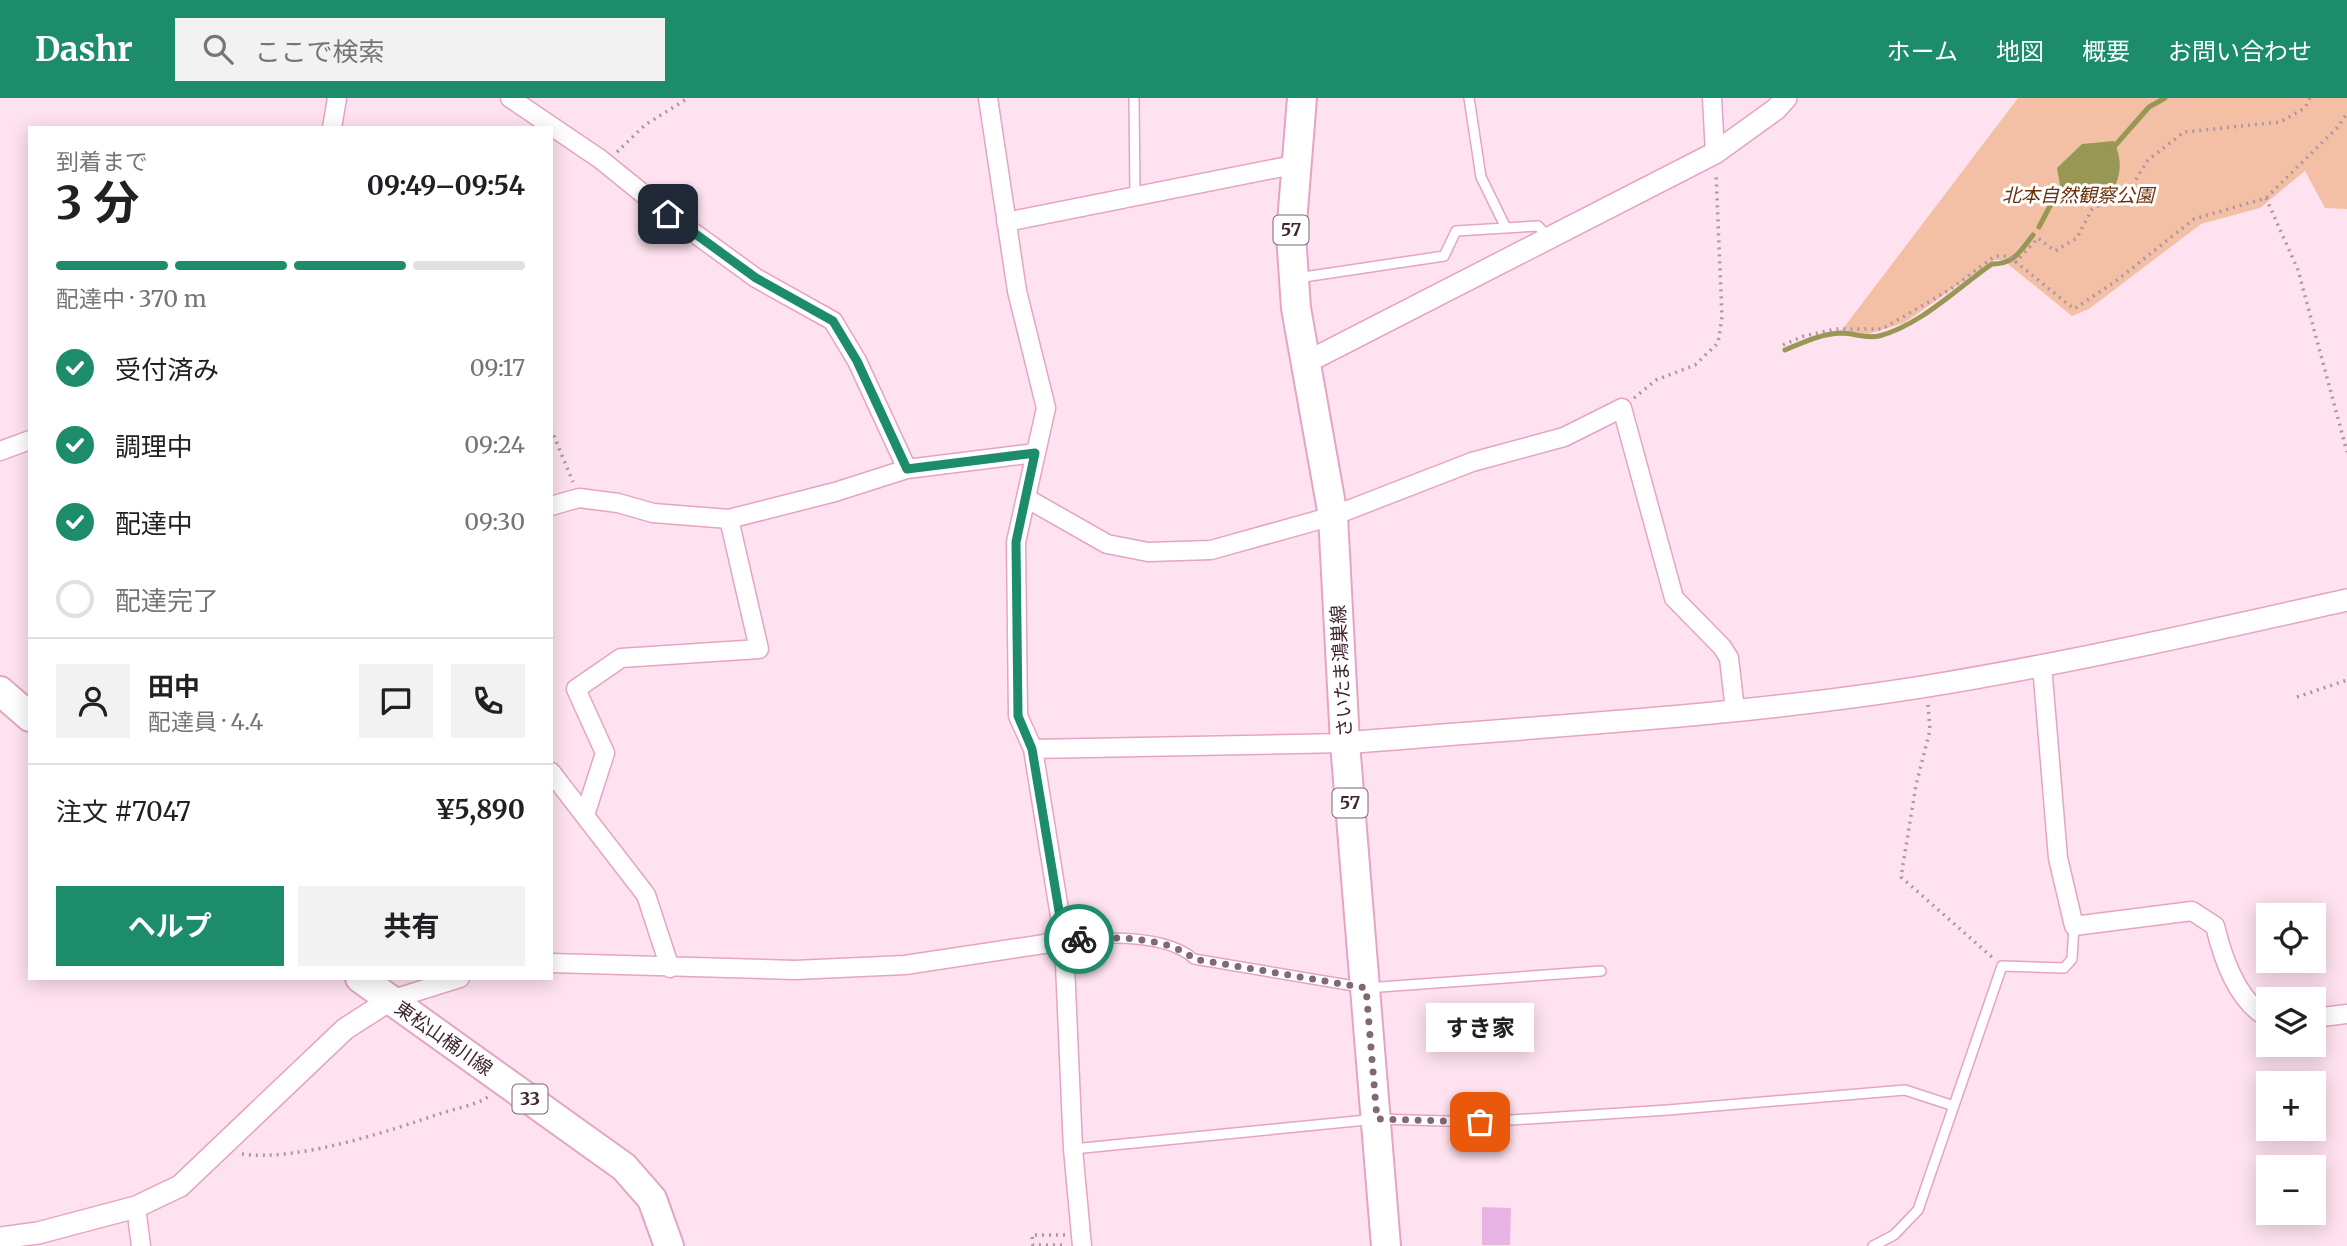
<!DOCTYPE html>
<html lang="ja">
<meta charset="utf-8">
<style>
:root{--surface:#fff;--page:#f2f2f2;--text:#202124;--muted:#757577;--line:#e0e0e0;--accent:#1c8c6b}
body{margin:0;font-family:Merriweather,"Noto Sans JP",serif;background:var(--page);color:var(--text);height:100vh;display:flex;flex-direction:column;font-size:26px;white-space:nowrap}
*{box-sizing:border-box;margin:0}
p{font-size:23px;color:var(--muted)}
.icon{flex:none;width:38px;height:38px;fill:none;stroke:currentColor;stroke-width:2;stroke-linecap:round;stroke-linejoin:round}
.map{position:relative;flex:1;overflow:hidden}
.details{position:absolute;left:28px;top:28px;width:525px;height:854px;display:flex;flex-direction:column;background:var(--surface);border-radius:0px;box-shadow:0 4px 18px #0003}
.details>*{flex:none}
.tools{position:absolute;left:2256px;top:805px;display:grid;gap:14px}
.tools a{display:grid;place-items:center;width:70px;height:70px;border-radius:0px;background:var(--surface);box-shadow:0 4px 18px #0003;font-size:35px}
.pin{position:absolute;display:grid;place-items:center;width:60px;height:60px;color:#fff;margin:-30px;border-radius:14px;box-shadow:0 4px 10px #0006}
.courier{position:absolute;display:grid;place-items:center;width:70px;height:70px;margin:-35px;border:5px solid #1c8c6b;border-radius:50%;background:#fff;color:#222;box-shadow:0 2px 9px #0007}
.bubble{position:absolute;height:49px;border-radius:0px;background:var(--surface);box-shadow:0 4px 18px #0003;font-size:23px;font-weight:700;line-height:49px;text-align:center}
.head em{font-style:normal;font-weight:700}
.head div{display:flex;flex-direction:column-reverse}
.head{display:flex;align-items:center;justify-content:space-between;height:119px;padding:0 28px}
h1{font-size:46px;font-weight:700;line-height:52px}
.bar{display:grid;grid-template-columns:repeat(4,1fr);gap:10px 7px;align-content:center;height:84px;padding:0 28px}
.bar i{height:9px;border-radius:5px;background:var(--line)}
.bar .on{background:var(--accent)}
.bar p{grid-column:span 4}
.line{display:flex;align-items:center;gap:18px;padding:0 28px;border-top:2px solid var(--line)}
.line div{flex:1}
.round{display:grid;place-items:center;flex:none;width:74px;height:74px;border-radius:0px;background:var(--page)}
ol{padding:0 28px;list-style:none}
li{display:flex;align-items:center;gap:21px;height:77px}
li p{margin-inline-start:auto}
li .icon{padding:7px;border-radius:50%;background:var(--accent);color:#fff;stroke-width:4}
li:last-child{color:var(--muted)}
li i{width:38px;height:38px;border:4px solid var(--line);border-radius:50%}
.primary-button{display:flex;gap:14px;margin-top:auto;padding:14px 28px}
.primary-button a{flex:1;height:80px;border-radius:0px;background:var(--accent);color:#fff;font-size:28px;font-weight:700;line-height:80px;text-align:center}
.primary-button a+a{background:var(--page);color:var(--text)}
header{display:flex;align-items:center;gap:42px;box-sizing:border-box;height:98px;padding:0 35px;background:var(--accent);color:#fff}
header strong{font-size:33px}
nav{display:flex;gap:38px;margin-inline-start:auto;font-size:24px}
.search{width:490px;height:63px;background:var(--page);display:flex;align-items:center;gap:18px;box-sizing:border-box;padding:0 24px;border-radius:0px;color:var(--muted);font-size:26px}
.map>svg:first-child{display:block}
.green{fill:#f3c0a6}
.water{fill:#989753}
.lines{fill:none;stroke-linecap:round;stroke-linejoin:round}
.stream{stroke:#989753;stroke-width:5}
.building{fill:#e8b3e5}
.service-casing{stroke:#e5a4c4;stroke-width:12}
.minor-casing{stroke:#e5a4c4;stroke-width:21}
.tertiary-casing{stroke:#e5a4c4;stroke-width:24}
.primary-casing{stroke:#e5a4c4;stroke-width:32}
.path{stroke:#af94a1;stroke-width:3.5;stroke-dasharray:2 5;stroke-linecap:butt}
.service{stroke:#fff;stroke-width:9}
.minor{stroke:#fff;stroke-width:18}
.tertiary{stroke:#fff;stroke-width:21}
.primary{stroke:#fff;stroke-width:28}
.done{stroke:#826774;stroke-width:7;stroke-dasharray:0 12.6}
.route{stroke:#1c8c6b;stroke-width:9}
.labels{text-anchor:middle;stroke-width:6;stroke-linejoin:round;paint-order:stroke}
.shield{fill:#fff;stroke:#796670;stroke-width:2}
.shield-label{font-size:18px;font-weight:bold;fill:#3f2532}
.park-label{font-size:19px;font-style:italic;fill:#6b300b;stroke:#fff}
.street-label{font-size:19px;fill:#3f2532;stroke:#fff}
</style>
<header>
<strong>Dashr</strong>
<div class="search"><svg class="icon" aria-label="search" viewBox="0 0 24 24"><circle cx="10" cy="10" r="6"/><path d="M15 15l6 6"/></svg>ここで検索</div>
<nav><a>ホーム</a><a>地図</a><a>概要</a><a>お問い合わせ</a></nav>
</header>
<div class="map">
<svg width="2347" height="1148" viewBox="0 0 2347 1148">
<rect width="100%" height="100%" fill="#fee2ef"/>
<path class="green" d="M2018,0H2347V111L2325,110L2305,73L2260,110L2201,126L2089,211L2072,218L2003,162H1994L1904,225L1868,236L1842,232Z"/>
<path class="water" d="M2114,43C2122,62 2122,76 2112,94L2092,99L2062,98L2057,70L2082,46Z"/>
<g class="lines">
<path class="stream" d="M2112,51L2149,9L2165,0
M2039,129L2050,108L2067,94
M1785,252C1804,244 1820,236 1841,235C1854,235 1866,241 1879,238C1921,227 1957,190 1992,166C2015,166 2020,153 2033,137"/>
</g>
<path class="building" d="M1482,1109L1511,1110L1510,1147H1482Z"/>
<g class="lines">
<g class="service-casing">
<path id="service" d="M1134,0L1135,98
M1469,0L1481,79L1506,130
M1304,179L1444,158L1456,133L1538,128L1548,139
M1064,843C1101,839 1165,835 1194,861L1366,890L1601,873
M1073,1051L1377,1021L1480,1024L1668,1012L1905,992L1954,1008
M1873,1148L1894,1137L1918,1112L2002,868L2064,870L2072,861L2074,828"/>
</g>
<g class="minor-casing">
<path id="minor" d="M510,0L600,61L668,116L756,180L833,223L857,263L907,371
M988,0L1017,193L1046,310L1016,444L1018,618L1033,651L1064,843L1073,1051L1082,1148
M1712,0L1715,55
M332,30L337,0
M1006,124L1298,66
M0,353L30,342
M1026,400L1107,446L1148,454L1211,452L1333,418L1472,364L1564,339L1622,310L1674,500L1722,549L1729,560L1735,612
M551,408L579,400L618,405L653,415L729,421L835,394L907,371L1035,355
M2042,567L2058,760L2074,828L2192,813L2215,828C2223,861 2237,903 2268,920
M1033,651L1345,645
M551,674L646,797L670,870
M585,717L605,655L576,591L621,560L759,551L729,421
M551,865L795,872L905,867L1064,843
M390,902L460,880
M2314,920L2347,916
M136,1109L141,1148"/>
</g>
<g class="tertiary-casing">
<path id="tertiary" d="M1307,264L1715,55L1776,11L1786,0
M1345,645C1539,628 1736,619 1928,588C2069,565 2208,533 2347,502
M0,1140L38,1135L136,1109L180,1088L345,931L390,902"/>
</g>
<g class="primary-casing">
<path id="primary" d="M1302,0L1291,137L1296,210L1333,418L1345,645L1386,1148
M0,593L30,619
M360,880L624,1069L652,1101L669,1148"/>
</g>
<path class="path" d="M2310,0L2305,10L2280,24L2184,34L2148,62L2128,94L2092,111L2077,140L2055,153L2038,140L2016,164L2074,211L2116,183L2194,121L2266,100L2339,28L2347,15
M617,54L645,27L688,0
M2266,100L2298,172L2347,354
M1783,247L1804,238L1836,231H1882L1949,192L1995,158H2010L2016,164
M1634,300L1656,282L1695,267L1718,245L1722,219L1716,75
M551,331L573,384
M2297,599L2347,582
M1928,607L1930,632L1916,687L1901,779L1993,860
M242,1056C297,1064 389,1033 442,1015C457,1010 476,1007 488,999
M1065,1137H1032L1033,1147H1067"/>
<use href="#service" class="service"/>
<use href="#minor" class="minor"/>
<use href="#tertiary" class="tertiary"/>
<use href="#primary" class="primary"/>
</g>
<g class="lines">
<path class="done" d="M1079,841C1112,838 1169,839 1194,861L1366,890L1377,1021L1480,1024"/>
<path class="route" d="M668,116L756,180L833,223L857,263L907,371L1035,355L1016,444L1018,618L1032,651L1064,843L1079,841"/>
</g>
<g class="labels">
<g class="shield">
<rect x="1273.5" y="117.5" width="35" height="29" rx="5"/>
<rect x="1332.5" y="690.5" width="35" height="29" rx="5"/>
<rect x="512.5" y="986.5" width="35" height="29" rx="5"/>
</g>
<g class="shield-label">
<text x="1291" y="138">57</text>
<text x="1350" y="711">57</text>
<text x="530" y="1007">33</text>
</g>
<g class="park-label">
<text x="2078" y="104">北本自然観察公園</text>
</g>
<g class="street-label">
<text transform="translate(1341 573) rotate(-93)" y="7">さいたま鴻巣線</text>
<text transform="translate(444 940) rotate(35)" y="7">東松山桶川線</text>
</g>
</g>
</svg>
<div class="tools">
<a><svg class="icon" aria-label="locate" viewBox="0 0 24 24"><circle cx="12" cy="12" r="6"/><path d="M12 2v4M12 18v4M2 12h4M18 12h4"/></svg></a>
<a><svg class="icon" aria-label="layers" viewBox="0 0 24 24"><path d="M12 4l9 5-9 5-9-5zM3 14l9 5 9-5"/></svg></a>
<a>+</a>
<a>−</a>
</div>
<div class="pin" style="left:1480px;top:1024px;background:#ea580c"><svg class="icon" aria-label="bag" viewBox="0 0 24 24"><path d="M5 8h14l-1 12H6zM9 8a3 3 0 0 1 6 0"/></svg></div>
<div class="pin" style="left:668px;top:116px;background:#1f2937"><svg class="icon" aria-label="home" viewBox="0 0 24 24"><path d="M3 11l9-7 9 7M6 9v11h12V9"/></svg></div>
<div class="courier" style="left:1079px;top:841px"><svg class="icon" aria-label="bike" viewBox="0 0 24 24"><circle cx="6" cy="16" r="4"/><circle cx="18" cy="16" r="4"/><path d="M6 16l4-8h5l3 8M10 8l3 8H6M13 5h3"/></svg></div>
<div class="bubble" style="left:1426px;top:905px;width:108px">すき家</div>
<section class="details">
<div class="head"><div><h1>3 分</h1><p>到着まで</p></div><em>09:49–09:54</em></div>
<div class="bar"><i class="on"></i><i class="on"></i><i class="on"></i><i></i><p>配達中 · 370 m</p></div>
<ol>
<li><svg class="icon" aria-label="check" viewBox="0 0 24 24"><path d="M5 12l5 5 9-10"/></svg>受付済み<p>09:17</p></li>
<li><svg class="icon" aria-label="check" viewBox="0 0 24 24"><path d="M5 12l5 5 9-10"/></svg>調理中<p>09:24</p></li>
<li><svg class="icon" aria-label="check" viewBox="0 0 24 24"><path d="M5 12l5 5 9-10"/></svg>配達中<p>09:30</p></li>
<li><i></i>配達完了</li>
</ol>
<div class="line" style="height:126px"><a class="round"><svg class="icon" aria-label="person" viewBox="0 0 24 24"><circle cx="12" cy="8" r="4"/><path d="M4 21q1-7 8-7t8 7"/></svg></a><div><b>田中</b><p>配達員 · 4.4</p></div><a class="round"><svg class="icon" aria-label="chat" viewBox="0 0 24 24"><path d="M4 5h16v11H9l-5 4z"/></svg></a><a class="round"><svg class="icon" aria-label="phone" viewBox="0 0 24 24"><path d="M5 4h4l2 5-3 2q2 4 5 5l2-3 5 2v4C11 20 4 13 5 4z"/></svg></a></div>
<div class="line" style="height:91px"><div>注文 #7047</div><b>¥5,890</b></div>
<div class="primary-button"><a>ヘルプ</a><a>共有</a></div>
</section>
</div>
